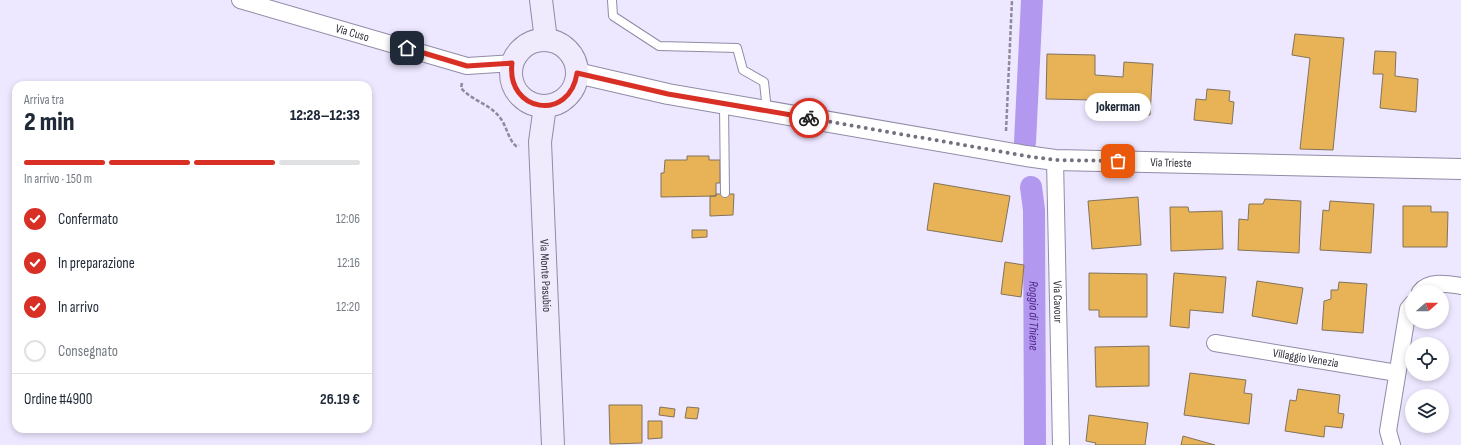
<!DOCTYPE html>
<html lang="it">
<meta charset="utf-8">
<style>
:root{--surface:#fff;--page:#f2f2f3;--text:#1f2937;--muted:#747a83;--line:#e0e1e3;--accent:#d93025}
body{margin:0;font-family:"Sofia Sans Condensed",sans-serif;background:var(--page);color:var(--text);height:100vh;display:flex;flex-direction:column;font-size:15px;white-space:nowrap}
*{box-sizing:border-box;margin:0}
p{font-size:13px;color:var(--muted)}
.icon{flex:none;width:22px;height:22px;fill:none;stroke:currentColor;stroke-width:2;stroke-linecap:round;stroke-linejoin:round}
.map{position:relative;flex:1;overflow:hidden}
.drawer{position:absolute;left:12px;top:81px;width:360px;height:352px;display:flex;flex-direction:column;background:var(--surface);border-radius:12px;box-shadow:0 2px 6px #0003}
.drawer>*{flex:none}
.needle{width:26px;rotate:70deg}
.controls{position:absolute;left:1405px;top:285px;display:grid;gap:8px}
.controls a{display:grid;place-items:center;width:44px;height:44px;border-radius:50%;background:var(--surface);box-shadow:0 2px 6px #0003;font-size:20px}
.pin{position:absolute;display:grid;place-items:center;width:34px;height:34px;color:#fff;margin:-17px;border-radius:8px;box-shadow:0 2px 6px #0006}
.courier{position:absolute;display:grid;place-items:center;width:40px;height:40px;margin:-20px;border:3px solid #d93025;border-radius:50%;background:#fff;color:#222;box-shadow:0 1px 5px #0007}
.bubble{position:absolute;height:28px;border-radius:14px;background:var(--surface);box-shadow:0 2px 6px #0003;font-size:13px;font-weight:800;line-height:28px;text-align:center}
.headline em{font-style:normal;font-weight:800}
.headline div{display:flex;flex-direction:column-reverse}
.headline{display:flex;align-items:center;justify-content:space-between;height:68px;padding:0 12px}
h1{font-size:26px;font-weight:800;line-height:30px}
.bar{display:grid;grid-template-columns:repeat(4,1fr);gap:6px 4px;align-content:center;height:48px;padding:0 12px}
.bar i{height:5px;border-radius:3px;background:var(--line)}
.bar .on{background:var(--accent)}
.bar p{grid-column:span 4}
.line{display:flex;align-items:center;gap:10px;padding:0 12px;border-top:1px solid var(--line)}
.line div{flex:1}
ol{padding:0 12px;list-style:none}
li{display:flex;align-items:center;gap:12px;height:44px}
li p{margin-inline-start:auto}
li .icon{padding:4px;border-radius:50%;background:var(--accent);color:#fff;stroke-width:4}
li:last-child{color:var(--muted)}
li i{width:22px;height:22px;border:2px solid var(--line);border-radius:50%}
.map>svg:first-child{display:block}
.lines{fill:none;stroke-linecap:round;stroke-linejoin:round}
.canal{stroke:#b298ef;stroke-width:22}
.building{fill:#e8b357;stroke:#82735b}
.service-casing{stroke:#928ba6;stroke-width:10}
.minor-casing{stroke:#928ba6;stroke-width:18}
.tertiary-casing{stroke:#928ba6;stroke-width:22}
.secondary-casing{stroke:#928ba6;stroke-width:24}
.path{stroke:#8e899b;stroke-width:2.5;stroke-dasharray:4 2;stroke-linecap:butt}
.service{stroke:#fff;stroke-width:8}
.minor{stroke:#fff;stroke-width:16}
.tertiary{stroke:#fff;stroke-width:20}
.secondary{stroke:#efebfc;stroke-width:22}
.done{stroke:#747080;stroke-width:4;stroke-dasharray:0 7.2}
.route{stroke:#d93025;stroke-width:5}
.labels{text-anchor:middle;stroke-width:3;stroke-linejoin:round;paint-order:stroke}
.street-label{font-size:12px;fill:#33303b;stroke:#ede7ff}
.water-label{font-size:13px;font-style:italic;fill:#4d2588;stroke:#ede7ff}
</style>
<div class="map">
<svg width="1461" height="445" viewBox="0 0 1461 445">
<rect width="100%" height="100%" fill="#ede7ff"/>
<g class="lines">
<g class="canal">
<path d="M1025,142L1032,0"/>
<path id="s1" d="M1031,187L1034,210L1035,445"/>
</g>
</g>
<path class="building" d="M1295,34L1344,38L1333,150L1300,149L1310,58L1292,55Z
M1375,51L1396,52L1395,76L1418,79L1416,112L1380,108L1383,74H1373Z
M1047,54L1095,55V75L1123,77L1124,62L1153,64L1150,115L1090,114L1092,100L1046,99Z
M1207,89L1230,91L1229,101L1234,102L1232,124L1194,120L1196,99L1206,100Z
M687,156H709V160H720V183H716V196L661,197V173H664L665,160H687Z
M934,183L1010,196L1002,242L927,230Z
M716,194H734L733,215L710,216V196H716Z
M1138,197L1141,245L1092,249L1088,201Z
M1265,199L1301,201L1299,253L1238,250L1239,219L1248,220L1249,204H1263Z
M1330,201L1374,204L1371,253L1320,250L1323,210L1329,211Z
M1403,206H1431V212H1448L1447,247H1403Z
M1170,207H1188L1189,212L1222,211L1223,249L1171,251Z
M692,230H707V237L692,238Z
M1005,262L1024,265L1021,297L1001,294Z
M1089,273L1147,274V317H1099V310H1089Z
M1174,273L1226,277L1223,313L1190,310L1189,328L1170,326Z
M1257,281L1303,288L1297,324L1252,316Z
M1339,282L1367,284L1363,333L1322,330L1324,301L1331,299V290H1338Z
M1149,346V386L1096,387L1095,347Z
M1190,373L1246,380L1244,393L1252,394L1249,424L1184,415Z
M1298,389L1340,395L1338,413L1344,414L1342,428L1325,426L1324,437L1285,431L1290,400L1296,401Z
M609,405H642V443L610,444Z
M660,407L675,409L674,417L659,415Z
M687,407L699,408L697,419L685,418Z
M1089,415L1148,423L1145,445H1095L1096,443L1086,441Z
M648,421H662V438L648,439Z
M1183,436L1215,445H1181Z"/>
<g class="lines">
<g class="service-casing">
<path id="service" d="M612,0L613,16L659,46L737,48L743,70L764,82L767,111
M724,105L725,193"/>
</g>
<g class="minor-casing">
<g id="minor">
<path id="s2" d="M240,0L467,66L513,63"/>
<path id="s3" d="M1055,160L1061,445"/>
<path d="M1420,292C1429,280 1449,284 1461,286"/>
<path id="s4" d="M1215,343L1397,373"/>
<path d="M1392,445L1388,431L1408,309L1412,304"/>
</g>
</g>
<g class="tertiary-casing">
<g id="tertiary">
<path id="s5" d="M577,73L668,94L1026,156L1055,160L1461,169"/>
</g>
</g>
<g class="secondary-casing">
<g id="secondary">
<path d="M541,0L546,40"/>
<circle cx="544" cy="73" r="33"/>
<path id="s6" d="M545,106L540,142L553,445"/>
</g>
</g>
<path class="path" d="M462,83L461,88C472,101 491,104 501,119C507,127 508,139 516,146L519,145
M1006,131L1012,0"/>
<use href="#service" class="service"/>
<use href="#minor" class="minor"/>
<use href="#tertiary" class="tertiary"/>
<use href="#secondary" class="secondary"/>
</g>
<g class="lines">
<path class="done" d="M809,118L1026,156L1055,160L1118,161"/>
<path class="route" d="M407,48L467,66L512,63C506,113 570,122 577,73L668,94L809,118"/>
</g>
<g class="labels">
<g class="street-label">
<text dy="4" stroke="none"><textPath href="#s2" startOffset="117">Via Cuso</textPath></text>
<text dy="4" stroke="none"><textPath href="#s5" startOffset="602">Via Trieste</textPath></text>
<text dy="4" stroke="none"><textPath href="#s6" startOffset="170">Via Monte Pasubio</textPath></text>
<text dy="4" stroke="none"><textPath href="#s3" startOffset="142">Via Cavour</textPath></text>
<text dy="4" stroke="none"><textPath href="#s4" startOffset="92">Villaggio Venezia</textPath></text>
</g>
<g class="water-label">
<text dy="5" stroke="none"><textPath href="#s1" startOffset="129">Roggia di Thiene</textPath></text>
</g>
</g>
</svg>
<div class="controls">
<a><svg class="needle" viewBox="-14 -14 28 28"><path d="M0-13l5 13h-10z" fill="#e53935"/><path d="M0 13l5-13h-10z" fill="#747a83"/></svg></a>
<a><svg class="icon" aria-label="locate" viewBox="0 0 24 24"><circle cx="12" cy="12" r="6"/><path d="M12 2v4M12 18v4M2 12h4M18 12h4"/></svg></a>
<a><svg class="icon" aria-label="layers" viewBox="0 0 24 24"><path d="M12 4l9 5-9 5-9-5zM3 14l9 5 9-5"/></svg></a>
</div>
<div class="pin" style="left:1118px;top:161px;background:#ea580c"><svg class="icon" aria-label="bag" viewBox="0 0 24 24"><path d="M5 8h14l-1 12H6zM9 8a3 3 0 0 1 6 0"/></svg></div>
<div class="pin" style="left:407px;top:48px;background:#1f2937"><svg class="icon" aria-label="home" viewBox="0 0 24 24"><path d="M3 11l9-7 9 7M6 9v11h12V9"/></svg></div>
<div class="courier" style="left:809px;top:118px"><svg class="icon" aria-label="bike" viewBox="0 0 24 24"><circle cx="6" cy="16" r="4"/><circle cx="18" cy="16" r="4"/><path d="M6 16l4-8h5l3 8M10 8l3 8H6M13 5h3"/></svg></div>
<div class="bubble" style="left:1085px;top:93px;width:66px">Jokerman</div>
<section class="drawer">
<div class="headline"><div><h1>2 min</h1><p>Arriva tra</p></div><em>12:28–12:33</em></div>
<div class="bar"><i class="on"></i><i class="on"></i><i class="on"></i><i></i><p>In arrivo · 150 m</p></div>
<ol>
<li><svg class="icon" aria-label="check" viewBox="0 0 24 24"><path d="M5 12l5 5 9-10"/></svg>Confermato<p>12:06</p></li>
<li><svg class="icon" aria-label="check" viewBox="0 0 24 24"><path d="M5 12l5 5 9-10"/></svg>In preparazione<p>12:16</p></li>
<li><svg class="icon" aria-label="check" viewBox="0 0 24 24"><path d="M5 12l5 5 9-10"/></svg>In arrivo<p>12:20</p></li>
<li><i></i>Consegnato</li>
</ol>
<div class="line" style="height:52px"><div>Ordine #4900</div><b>26.19 €</b></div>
</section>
</div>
